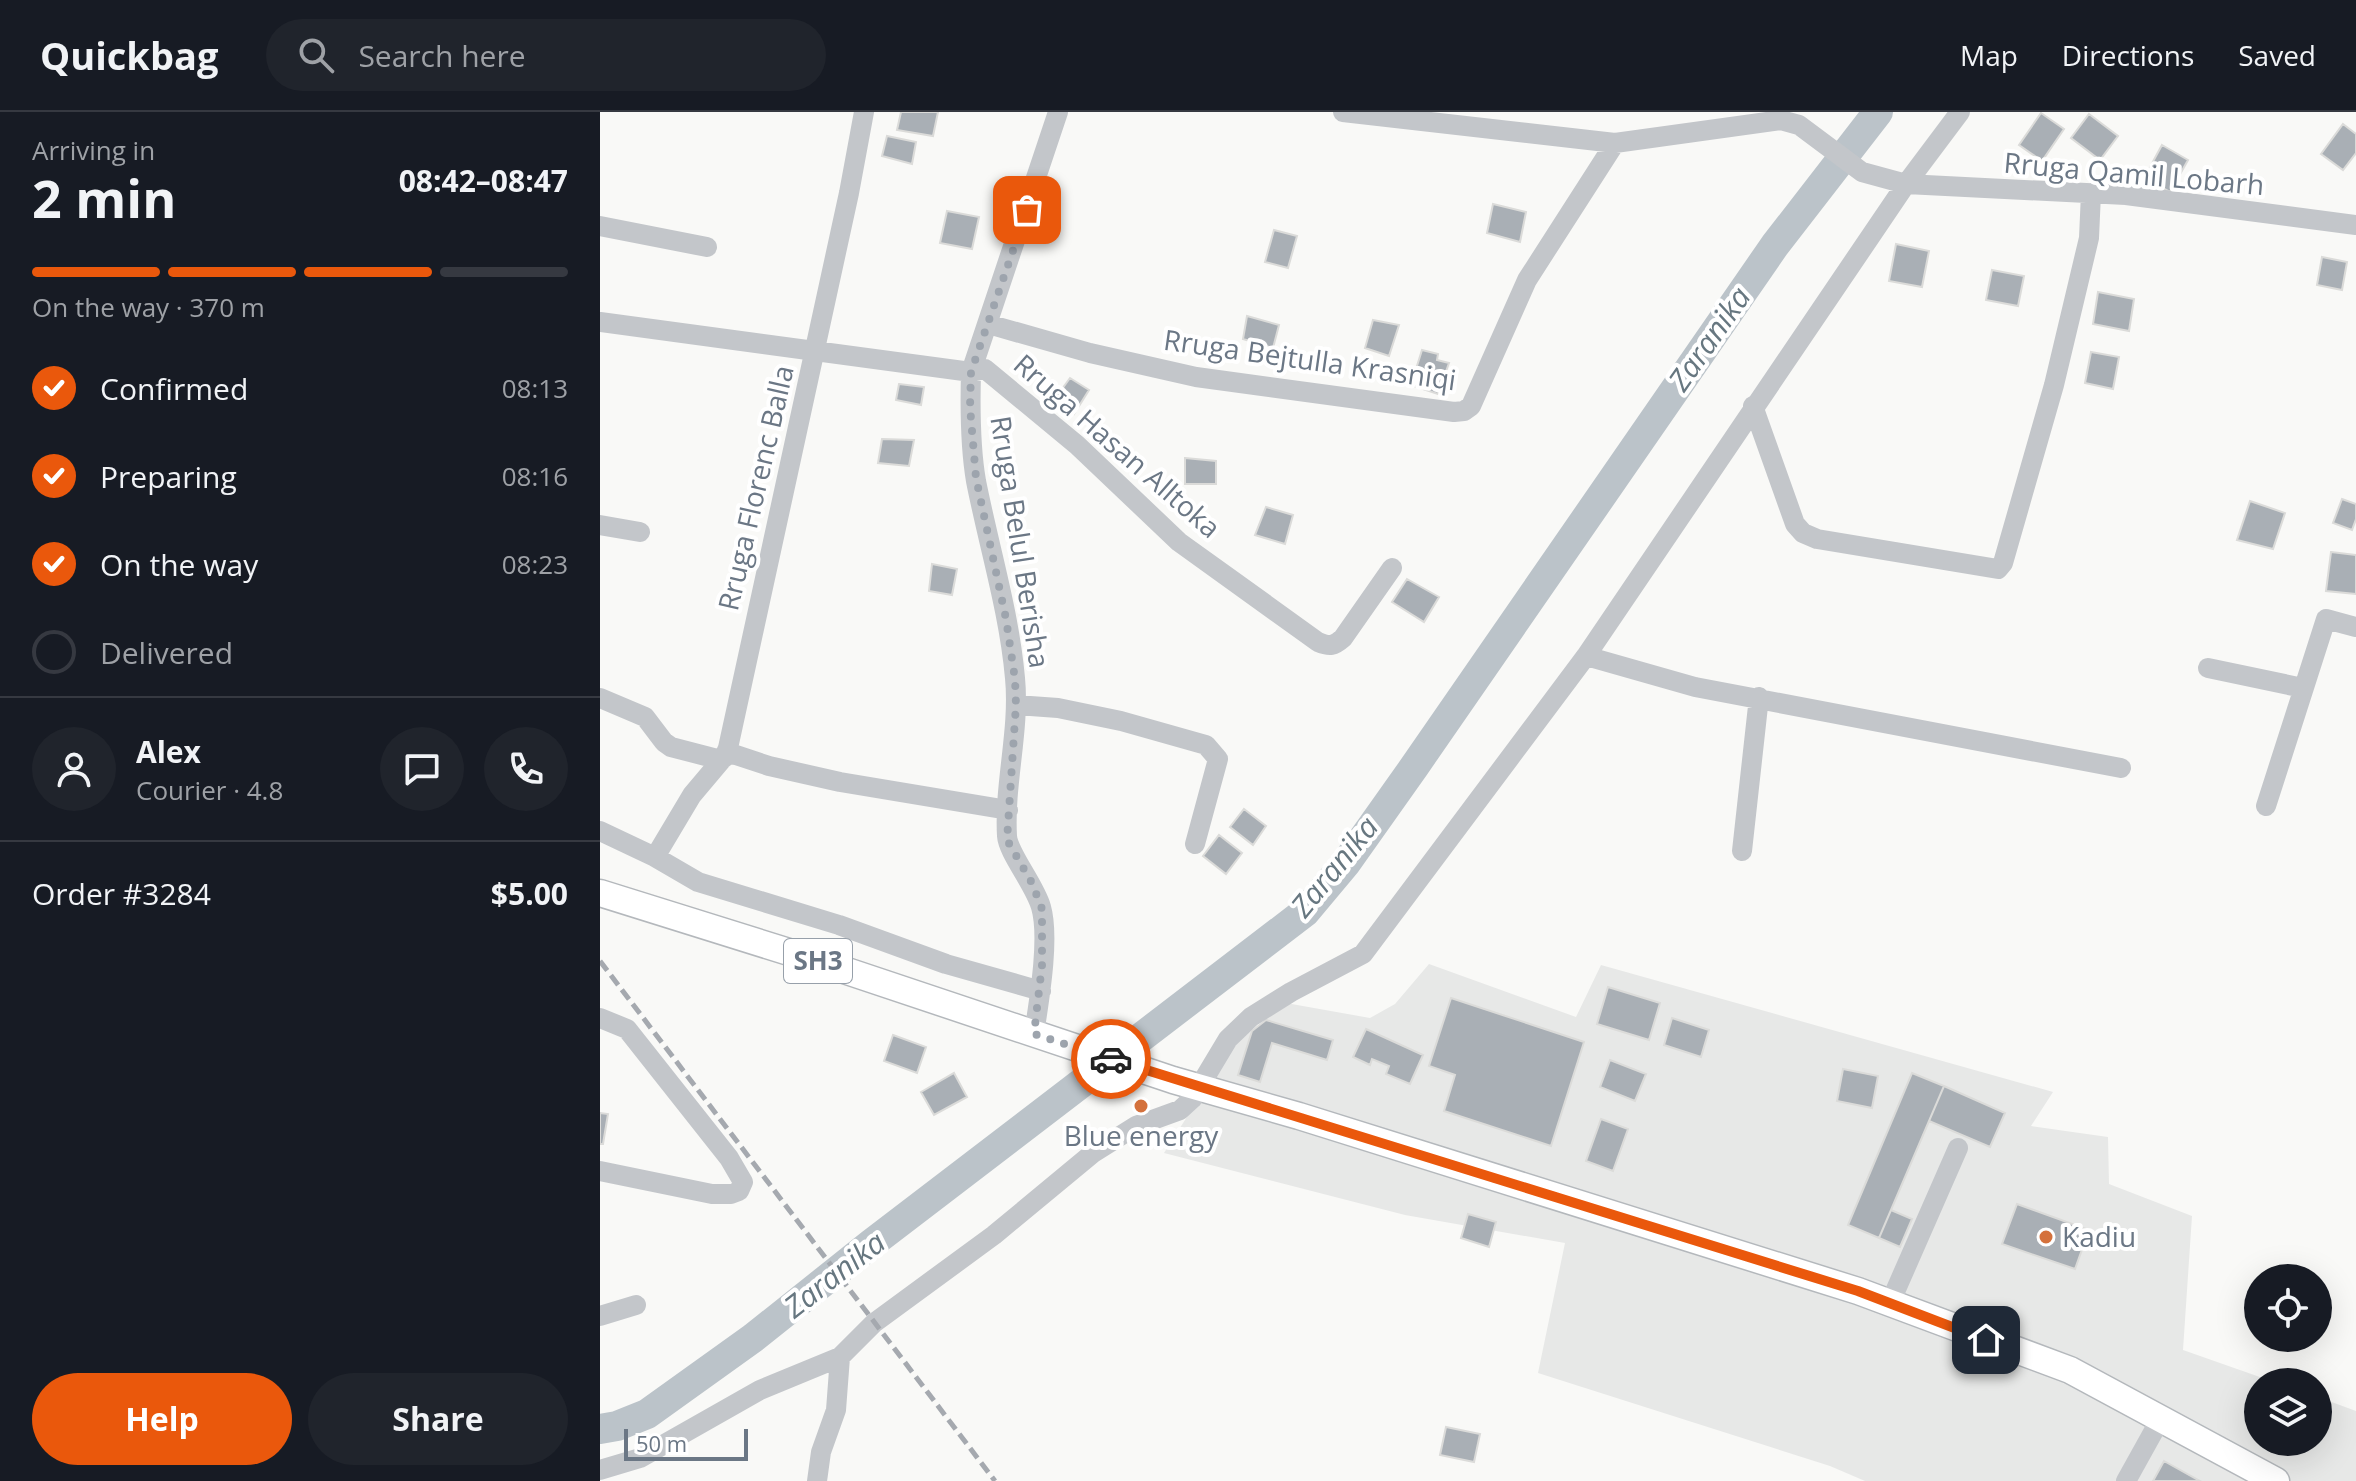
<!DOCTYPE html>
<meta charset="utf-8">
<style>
:root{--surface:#171b24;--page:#20242c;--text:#f1f3f6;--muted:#9ea1a6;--line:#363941;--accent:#ea580c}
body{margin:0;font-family:"Open Sans",sans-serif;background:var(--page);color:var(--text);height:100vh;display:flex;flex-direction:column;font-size:30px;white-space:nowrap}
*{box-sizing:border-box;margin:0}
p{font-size:26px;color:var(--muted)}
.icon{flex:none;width:44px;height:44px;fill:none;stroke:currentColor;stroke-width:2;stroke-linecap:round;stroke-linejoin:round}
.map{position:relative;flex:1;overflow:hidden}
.side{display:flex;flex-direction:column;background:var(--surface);width:600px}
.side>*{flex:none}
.fabs{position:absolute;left:1644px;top:1152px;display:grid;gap:16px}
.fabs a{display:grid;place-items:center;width:88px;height:88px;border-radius:50%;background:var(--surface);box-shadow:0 8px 32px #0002;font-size:40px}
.scale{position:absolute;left:24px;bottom:20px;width:124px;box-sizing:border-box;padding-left:8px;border:4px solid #6b7785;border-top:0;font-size:22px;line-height:28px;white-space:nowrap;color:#6b7785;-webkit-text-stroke:6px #fff;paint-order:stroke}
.pin{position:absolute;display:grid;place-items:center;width:68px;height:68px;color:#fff;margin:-34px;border-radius:16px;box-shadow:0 4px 12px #0006}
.courier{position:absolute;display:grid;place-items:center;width:80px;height:80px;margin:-40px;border:6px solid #ea580c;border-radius:50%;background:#fff;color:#222;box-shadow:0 2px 10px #0007}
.overview em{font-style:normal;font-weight:700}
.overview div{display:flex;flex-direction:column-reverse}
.overview{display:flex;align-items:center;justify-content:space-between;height:136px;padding:0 32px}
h1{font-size:52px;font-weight:700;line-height:60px}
.bar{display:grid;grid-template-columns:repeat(4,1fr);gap:12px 8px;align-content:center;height:96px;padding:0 32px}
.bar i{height:10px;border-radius:6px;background:var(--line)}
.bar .current{background:var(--accent)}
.bar p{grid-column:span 4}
.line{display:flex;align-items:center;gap:20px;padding:0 32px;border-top:2px solid var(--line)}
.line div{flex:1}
.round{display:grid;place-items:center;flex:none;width:84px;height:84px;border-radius:42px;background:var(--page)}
ol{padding:0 32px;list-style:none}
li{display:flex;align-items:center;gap:24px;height:88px}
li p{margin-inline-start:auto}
li .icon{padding:8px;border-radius:50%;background:var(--accent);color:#fff;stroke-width:4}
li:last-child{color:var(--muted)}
li i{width:44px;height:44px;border:4px solid var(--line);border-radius:50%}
.cta{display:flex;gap:16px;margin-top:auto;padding:16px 32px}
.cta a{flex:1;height:92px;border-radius:48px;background:var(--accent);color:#fff;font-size:32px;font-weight:700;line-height:92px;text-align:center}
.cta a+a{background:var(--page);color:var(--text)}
header{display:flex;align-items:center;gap:48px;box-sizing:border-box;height:112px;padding:0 40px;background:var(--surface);border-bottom:2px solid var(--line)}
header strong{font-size:38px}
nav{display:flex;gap:44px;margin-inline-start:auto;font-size:28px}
.search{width:560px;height:72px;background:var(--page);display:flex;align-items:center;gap:20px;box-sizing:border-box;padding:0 28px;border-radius:44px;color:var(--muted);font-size:30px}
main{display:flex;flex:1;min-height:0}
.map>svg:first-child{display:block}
.built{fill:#e7e8e7}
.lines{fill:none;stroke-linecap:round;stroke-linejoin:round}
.river{stroke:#bbc3c9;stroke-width:30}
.building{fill:#a9afb5;stroke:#dbdbd9;stroke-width:2}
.major-casing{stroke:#b4b8bc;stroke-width:29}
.minor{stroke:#c3c6ca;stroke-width:20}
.major{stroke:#fff;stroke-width:26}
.rail{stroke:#a5a9af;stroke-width:5;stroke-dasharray:12 6;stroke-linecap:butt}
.done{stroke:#9da4ad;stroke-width:8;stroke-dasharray:0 14.4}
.route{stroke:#ea580c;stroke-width:10}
.poi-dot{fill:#d4713c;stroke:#fff;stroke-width:3}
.labels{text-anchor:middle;stroke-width:8;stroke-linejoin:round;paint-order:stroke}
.shield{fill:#fff;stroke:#97a0aa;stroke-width:2}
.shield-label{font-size:26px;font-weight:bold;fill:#6b7785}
.street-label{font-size:28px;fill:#6b7785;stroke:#fff}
.poi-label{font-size:28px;fill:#6b7785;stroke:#fff}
.water-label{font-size:30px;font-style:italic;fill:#677780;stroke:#fff}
</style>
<header>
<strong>Quickbag</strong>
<div class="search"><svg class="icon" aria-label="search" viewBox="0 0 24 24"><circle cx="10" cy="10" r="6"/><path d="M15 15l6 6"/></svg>Search here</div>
<nav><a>Map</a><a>Directions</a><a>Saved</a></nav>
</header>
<main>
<section class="side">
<div class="overview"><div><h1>2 min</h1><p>Arriving in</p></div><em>08:42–08:47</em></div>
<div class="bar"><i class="current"></i><i class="current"></i><i class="current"></i><i></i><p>On the way · 370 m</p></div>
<ol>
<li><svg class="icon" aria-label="check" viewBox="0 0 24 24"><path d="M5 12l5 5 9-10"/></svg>Confirmed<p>08:13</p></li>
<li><svg class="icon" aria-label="check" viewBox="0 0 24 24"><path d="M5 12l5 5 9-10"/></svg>Preparing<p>08:16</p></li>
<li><svg class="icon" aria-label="check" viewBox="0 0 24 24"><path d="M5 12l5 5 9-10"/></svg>On the way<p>08:23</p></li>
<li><i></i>Delivered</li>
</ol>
<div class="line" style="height:144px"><a class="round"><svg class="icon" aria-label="person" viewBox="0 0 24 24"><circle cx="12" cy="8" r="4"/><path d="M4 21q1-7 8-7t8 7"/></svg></a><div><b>Alex</b><p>Courier · 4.8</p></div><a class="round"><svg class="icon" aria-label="chat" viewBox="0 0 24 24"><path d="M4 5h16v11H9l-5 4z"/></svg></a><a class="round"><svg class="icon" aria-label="phone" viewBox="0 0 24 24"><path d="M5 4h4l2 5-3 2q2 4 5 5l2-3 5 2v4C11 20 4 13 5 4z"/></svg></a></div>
<div class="line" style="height:104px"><div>Order #3284</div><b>$5.00</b></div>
<div class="cta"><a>Help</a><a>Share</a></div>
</section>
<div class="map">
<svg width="1756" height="1369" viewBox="0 0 1756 1369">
<rect width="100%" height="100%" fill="#f9f9f7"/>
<path class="built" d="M829,852L976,905L1001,853L1453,980L1431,1014L1508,1025L1509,1072L1592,1104L1583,1238L1674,1270H1658V1330H1718V1285L1756,1299V1369H1265L1230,1354L938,1261L965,1131L805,1103L564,1041L632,934L686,891L770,906L795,892Z"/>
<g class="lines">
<path class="river" d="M0,1317L17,1314L47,1302L153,1226L271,1132L705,800L746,751L814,655L1175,133L1278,0"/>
</g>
<path class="building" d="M301,0H338L333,24L297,18Z
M1441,1L1464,17L1442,49L1419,33Z
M1489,2L1518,24L1500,48L1471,26Z
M1743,12L1756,22V41L1743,58L1721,42Z
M287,24L316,30L312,52L282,44Z
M1562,33L1588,48L1570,80L1544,66Z
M893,92L926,100L920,130L887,121Z
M347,99L379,105L372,137L340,131Z
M674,118L697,124L688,156L665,150Z
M1296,132L1329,139L1322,175L1289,169Z
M1722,145L1747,150L1742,178L1717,173Z
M1392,158L1424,164L1418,194L1386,188Z
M1498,180L1534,187L1529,219L1493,212Z
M647,204L679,213L673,236L643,227Z
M773,208L799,213L789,244L765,236Z
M822,238L838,242L837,248L849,251L838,282L811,273Z
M1491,240L1519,245L1513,277L1485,271Z
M470,266L489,278L474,302L454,288Z
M299,272L324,275L321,293L296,288Z
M282,327L314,328L309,354L278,351Z
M585,346L616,349V372H585Z
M1742,387L1756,392V407L1752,418L1733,411Z
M1650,389L1685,401L1673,437L1637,428Z
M666,395L693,403L685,432L655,423Z
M1731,440L1756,443V482L1726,479Z
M332,452L357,457L352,483L329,479Z
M807,467L839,485L824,510L792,490Z
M644,697L666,714L653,733L630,715Z
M619,723L642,741L626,762L603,744Z
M1008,875L1060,891L1049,928L997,912Z
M851,886L984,930L951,1034L844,999L855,963L829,954Z
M1072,906L1109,918L1101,945L1064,933Z
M666,908L733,928L727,948L672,931L660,970L638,963L652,919Z
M766,917L823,943L810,972L786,962L789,954L772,947L770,953L753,945Z
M293,923L326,935L317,961L284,949Z
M1010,948L1046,962L1035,989L1000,975Z
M1243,957L1278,964L1272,996L1237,989Z
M354,961L367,985L334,1003L321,980Z
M1312,961L1344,974L1279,1126L1248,1113Z
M1344,974L1405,1001L1390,1035L1329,1009Z
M0,1001L8,1002L3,1032H0Z
M1001,1007L1028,1017L1013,1059L986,1049Z
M1417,1092L1489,1118L1475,1157L1402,1132Z
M1291,1098L1312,1107L1300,1135L1279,1126Z
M868,1102L896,1110L889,1135L861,1126Z
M846,1315L880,1322L874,1350L840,1343Z
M1564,1349L1600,1369H1553Z"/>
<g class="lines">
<g class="major-casing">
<path id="major" d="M0,781L205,845L573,968L699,1004L1258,1179L1470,1258L1676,1369"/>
</g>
<path class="minor" d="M743,0L1015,31L1181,8L1199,13L1262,60L1306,72L1526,83L1756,113
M0,114L107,135
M0,210L371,260L385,257L477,333L579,430L718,530C730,535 734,534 743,526L792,456
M388,212L490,241L596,265L854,300L864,299L871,294L927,168L1015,31
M1153,294L1195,412L1203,421L1217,427L1398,457L1403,451L1454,273L1489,126L1491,81
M0,413L40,420
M986,544L1095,575L1521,656
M1608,556L1703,576
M0,586L45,605L64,630L71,635L121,648L129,642L136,643L169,654L240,670L408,698
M416,593L458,596L521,609L606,633L618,647L595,732
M1666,694L1726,507L1756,515
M0,719L55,745L98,770L239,813L346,852L441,879
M1142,739L1159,585
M55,745L92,683L124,645L128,636L249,81L264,0
M0,906L27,917L129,1046L143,1070L139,1079L131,1082H112L0,1059
M434,922C439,889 450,826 441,795C435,773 408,741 407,724C404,671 420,618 415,566C409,499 389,435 376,369C370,334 370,296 371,260L458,0
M1290,1191L1358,1036
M0,1204L36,1193
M0,1358L40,1346L160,1278L240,1245L274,1211L394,1123L493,1041L536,1014L580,998L592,987L628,927L651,905L691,880L763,842L986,544L1306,72L1360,0
M217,1369L221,1340L236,1298L240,1245
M1526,1369L1561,1306"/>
<use href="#major" class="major"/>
<path class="rail" d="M0,849L395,1369"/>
</g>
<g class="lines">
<path class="done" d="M427,98L371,260L370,295L376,366L406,507L415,567L416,593L407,728L432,771L442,797V853L434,922L511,947"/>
<path class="route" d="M511,947L1258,1179L1386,1228"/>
</g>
<g class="poi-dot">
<circle cx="541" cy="994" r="8"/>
<circle cx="1446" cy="1125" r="8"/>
</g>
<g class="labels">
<rect class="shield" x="184" y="827" width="68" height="44" rx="6"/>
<g class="shield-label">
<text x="218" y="858">SH3</text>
</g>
<g class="street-label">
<text transform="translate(1534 62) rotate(5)" y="10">Rruga Qamil Lobarh</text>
<text transform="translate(710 248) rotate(8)" y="10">Rruga Bejtulla Krasniqi</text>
<text transform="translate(517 334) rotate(41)" y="10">Rruga Hasan Alltoka</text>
<text transform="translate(156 376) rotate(-77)" y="10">Rruga Florenc Balla</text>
<text transform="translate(420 430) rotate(81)" y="10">Rruga Belul Berisha</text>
</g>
<g class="poi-label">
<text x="541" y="1034">Blue energy</text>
<text x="1462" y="1135" text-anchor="start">Kadiu</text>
</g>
<g class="water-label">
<text transform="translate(1110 227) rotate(-55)" y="10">Zaranika</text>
<text transform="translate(735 755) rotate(-51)" y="10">Zaranika</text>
<text transform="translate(235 1163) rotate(-38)" y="10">Zaranika</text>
</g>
</g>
</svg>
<div class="fabs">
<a><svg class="icon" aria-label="locate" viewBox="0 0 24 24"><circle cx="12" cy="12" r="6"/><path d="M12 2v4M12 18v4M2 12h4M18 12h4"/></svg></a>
<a><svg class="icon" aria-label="layers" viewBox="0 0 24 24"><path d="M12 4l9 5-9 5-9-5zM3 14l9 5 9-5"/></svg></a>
</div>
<div class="scale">50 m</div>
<div class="pin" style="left:427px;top:98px;background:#ea580c"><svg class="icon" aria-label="bag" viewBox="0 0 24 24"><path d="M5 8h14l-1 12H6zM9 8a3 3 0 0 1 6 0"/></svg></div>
<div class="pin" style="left:1386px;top:1228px;background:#1f2937"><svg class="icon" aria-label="home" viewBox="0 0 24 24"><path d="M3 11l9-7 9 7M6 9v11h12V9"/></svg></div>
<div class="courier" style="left:511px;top:947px"><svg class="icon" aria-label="car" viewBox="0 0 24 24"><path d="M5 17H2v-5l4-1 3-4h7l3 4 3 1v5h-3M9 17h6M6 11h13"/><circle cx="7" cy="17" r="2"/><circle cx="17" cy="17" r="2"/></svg></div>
</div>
</main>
